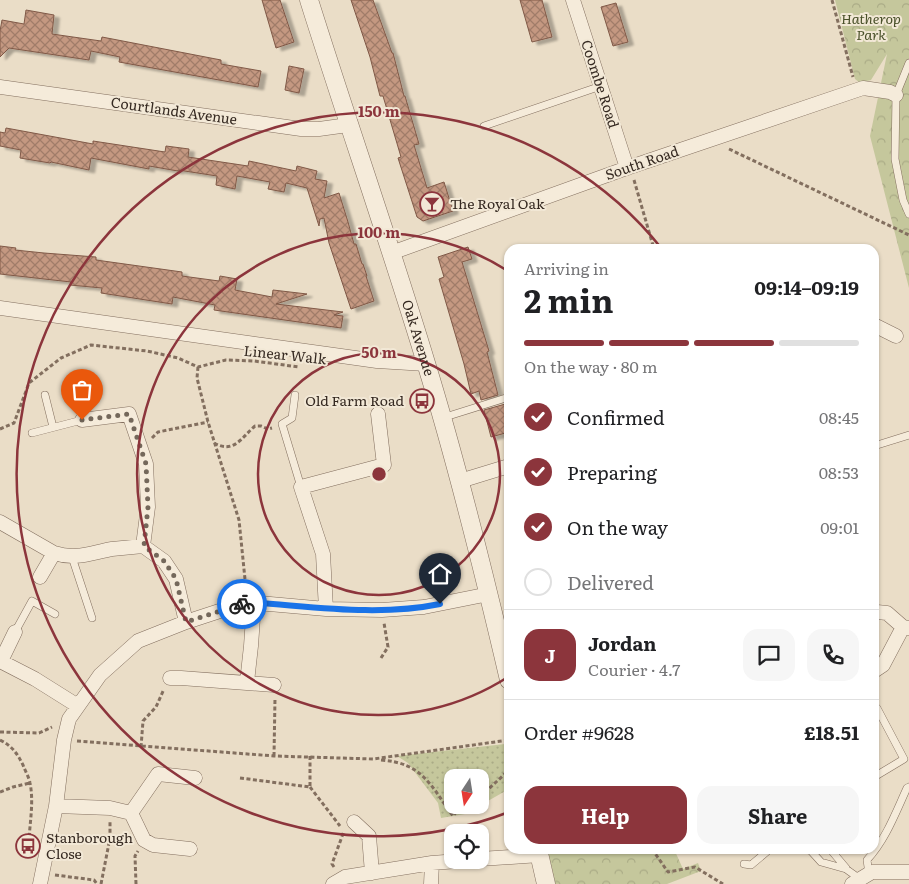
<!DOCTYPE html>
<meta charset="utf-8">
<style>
:root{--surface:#fff;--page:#f6f6f6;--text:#202124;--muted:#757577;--line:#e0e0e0;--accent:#8c353c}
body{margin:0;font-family:Literata,serif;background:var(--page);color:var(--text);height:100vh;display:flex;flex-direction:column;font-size:19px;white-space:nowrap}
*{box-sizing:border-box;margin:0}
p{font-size:16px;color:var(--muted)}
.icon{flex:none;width:28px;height:28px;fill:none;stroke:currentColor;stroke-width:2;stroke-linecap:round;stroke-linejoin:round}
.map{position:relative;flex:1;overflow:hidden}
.details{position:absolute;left:504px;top:244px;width:375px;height:610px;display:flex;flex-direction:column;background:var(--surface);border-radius:15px;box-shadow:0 1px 4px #0004}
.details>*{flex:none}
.needle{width:32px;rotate:192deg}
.tools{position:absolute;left:444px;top:769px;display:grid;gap:10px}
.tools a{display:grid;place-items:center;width:45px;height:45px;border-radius:10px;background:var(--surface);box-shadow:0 1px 4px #0004;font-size:25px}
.pin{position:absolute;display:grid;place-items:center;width:42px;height:42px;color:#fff;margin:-51px -21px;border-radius:50% 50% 50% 0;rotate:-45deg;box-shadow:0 0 5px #0007}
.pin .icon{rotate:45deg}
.courier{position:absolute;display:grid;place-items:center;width:50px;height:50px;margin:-25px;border:4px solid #1a73e8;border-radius:50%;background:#fff;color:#222;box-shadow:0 1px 6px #0007}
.headline em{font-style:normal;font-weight:700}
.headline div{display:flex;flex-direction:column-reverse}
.headline{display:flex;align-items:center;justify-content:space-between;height:85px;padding:0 20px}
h1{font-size:32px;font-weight:700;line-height:38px}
.bar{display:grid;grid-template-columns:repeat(4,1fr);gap:8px 5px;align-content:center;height:60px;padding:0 20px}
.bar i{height:6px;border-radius:4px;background:var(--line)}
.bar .current{background:var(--accent)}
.bar p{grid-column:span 4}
.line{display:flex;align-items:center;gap:12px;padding:0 20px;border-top:1px solid var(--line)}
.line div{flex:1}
.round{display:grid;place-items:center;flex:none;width:52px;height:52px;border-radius:15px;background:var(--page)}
ol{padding:0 20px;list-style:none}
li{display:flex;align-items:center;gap:15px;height:55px}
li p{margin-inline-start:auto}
li .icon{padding:5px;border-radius:50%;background:var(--accent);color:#fff;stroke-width:4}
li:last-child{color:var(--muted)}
li i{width:28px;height:28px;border:2px solid var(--line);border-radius:50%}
.primary-button{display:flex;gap:10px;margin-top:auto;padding:10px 20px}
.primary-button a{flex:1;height:58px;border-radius:15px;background:var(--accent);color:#fff;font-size:20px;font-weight:700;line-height:58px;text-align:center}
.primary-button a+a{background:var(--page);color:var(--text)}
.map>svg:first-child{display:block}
.grass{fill:url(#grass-dots);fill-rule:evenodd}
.park{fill:url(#park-crowns)}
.building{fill:url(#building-cross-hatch);stroke:#805947;filter:url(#shadow)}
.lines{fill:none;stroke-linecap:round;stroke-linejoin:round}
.service-casing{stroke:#836f5f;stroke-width:8}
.minor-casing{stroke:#836f5f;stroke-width:15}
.tertiary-casing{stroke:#836f5f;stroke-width:19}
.path{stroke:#836f5f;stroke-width:3;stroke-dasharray:4 2.5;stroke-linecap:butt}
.service{stroke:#f5ebda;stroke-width:7}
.minor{stroke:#f5ebda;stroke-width:14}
.tertiary{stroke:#f5ebda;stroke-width:18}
.done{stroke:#74685b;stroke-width:5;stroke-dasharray:0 9}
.route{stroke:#1a73e8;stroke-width:6}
.ring{fill:none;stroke:#8c353c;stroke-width:2.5}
.labels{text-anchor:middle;stroke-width:4;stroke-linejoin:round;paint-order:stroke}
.park-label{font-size:14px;font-style:italic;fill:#495029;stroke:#f2e8d6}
.street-label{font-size:14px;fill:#352921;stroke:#f2e8d6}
.poi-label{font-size:14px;fill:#352921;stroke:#f2e8d6;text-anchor:start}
.centre{fill:#8c353c;stroke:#f2e8d6;stroke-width:2.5}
.ring-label{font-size:15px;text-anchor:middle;font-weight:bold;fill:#8c353c;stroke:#f2e8d6;stroke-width:4;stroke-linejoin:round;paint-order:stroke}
</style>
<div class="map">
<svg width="909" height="884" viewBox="0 0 909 884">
<defs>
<pattern id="grass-dots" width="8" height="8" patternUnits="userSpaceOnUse" patternTransform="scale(1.25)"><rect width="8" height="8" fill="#c5c79c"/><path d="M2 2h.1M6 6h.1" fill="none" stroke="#aaab86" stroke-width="1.8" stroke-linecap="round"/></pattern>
<pattern id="park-crowns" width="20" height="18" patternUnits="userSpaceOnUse" patternTransform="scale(1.25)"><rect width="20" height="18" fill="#c5c79c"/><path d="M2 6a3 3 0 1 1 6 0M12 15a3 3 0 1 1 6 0" fill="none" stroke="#aaab86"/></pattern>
<pattern id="building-cross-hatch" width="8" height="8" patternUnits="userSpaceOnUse" patternTransform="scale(1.25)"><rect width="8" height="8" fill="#c49881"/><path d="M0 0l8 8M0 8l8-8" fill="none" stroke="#a07c69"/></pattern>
<filter id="shadow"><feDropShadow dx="5.5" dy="3" stdDeviation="1" flood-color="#0004"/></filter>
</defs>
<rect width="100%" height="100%" fill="#eaddc7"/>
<path class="grass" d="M505,744L509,762V789L465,814L441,818L438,803L408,763L397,756ZM452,778H480V805H452Z"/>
<path class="park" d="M835,0H909V288L870,136L887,54L871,80L860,83L855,79Z
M547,849H674L683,869L698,863L701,871L667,884H552Z"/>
<path class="building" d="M262,0H280L294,42L276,48Z
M351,0H373L392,53H393L404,96H405L419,144L414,145L427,188L444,182L453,211L423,221L417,217L398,158L401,157L383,96H380L370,57Z
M520,0H542L552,37L532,42Z
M616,3L628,42L613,46L601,7Z
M26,10L54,15L52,34L101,41L102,37L221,60V64L261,71L258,87L119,62L120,57L91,51L89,60L9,48L0,57V31L2,20L24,24Z
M289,66L304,69L299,93L285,90Z
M6,128L93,144V141L165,152L166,146L189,149L188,157L248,166L249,161L296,171L297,166L317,171L315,179L327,181L324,198L339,193L348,222L354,244H356L362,264H363L367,276H366L374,301L351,309L329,243L324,218L320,219L319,226L307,188L286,183L284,192L268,189L270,182L237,176L235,189L216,185L217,176L178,170V171L149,166V169L91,158L89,170L51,162L50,163L20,158L21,150L0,146V132L5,133Z
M0,246L16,248L15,250L44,253L96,257V260L182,272V276L219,281L220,276L237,279L235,290L272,297L273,290L307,294L276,304L343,312L334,315L343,316L341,328L214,310L215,305L173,297L172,304L101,293L102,288L70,285L71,282L0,274Z
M468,247L472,259L462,262L489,351L487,352L498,395L481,400L479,391L471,394L464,364L439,279L444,277L438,257Z
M509,403V432L491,437L484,410Z"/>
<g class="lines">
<g class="service-casing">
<path id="service" d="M909,63L896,95L895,159L903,200L909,214
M484,126L601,86
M45,395L53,427
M295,395L292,418L282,424L301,487
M442,418L509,397
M32,433L82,420
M874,446L909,435
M72,557L92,618
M15,632L32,601L55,614
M874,706L877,708L904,759L874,777
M805,849L811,851L821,862L846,869L860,879
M830,849L846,868
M744,864L751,865L770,849
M869,874L867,860C886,839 895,814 907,788L909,787"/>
</g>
<g class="minor-casing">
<path id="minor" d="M573,0L627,168
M0,87L301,129H319L348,125
M391,253L627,168L863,88L890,92L896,95
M0,308L377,361L426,364
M874,325L896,336
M82,420L129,414L146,464L148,507L143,546
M460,481L509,466
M0,522L54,553C76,560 90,553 112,549C122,548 133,547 143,546L164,561L176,579L186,622
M40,577L54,553
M326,609L323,554L301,487L384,465L378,414
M877,612L887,613L903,627
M0,661L35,679L78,706
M1,661L15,632
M874,671L883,665L903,627L909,628
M170,678H181L274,685
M247,682L251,646L254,603
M56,806L110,808L131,813L158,774L195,778
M131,813L144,840L153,845L190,849
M354,822L369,836L372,873
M480,859L540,855
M40,884L56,806L64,740L69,719L100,675L138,641L186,622L247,602L326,609L382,610L424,607L489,594
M333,884L345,877L432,863L471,860
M431,884L432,863
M852,884L872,872H909"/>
</g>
<g class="tertiary-casing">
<g id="tertiary">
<path id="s1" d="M309,0C347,121 389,241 426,363C458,467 484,573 509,680"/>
<path d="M538,849L546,884"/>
</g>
</g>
<path class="path" d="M832,0L853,77
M729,149L909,235
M634,180L654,249
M198,367L197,378L208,422L239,520L246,589
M0,429L14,423L29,383L61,358L91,345L147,351L178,358L198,367L226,360L254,361L299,367
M152,438L158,432L208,422
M214,443C234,454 241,438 255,426H261L268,429L272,428
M381,658L388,647L384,623
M0,732L39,733L52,727
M0,740C12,746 17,753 23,765C25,771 29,777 30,783C35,807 27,833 29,858
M77,741L274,756L373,759L509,740
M141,747L143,721L156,707L164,689
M274,756L275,698
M381,760C423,763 431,786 453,816L458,810L467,805
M240,778L310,787V756
M310,787L340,826
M0,792L13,787L30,783
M480,797L509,770
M652,849L668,872L695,867L723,884
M334,867L332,864L344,831
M55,875L94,880L97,884
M101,884L110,838V821
M136,884L135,856L138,851"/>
<use href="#service" class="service"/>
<use href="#minor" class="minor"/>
<use href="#tertiary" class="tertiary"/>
</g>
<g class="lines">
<path class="done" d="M82,420L129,414L146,464L148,507L144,546L164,561L176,579L186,622L242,604"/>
<path class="route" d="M242,604L247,602C311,606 376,617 440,604"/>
</g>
<g class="ring">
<circle cx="379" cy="474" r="121"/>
<path d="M508 677A241 241 0 1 1 508 271"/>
<path d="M509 812A362 362 0 1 1 662 249"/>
</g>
<defs>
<g id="bar-ring" transform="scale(1.25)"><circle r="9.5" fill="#f2e8d6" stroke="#8c353c" stroke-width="1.5"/><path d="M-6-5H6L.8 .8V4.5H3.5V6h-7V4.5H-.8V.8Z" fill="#8c353c"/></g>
<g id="bus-ring" transform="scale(1.25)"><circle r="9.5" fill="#f2e8d6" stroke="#8c353c" stroke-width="1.5"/><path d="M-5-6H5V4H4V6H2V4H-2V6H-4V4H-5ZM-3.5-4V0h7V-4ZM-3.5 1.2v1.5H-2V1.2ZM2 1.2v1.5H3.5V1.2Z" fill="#8c353c"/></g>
</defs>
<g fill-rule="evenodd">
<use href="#bar-ring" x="432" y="204"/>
<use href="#bus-ring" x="422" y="401"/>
<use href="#bus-ring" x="28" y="846"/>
</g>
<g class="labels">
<g class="park-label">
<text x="871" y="24">Hatherop<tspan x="871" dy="16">Park</tspan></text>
</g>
<g class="street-label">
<text transform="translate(600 84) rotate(72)" y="5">Coombe Road</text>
<text transform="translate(174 111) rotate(8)" y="5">Courtlands Avenue</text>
<text transform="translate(642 163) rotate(-19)" y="5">South Road</text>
<text dy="5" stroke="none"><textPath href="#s1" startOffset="355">Oak Avenue</textPath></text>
<text transform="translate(285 355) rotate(6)" y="5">Linear Walk</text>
</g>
<g class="poi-label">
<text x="450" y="209">The Royal Oak</text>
<text x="404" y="406" text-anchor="end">Old Farm Road</text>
<text x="46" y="843">Stanborough<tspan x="46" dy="16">Close</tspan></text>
</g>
</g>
<circle cx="379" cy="474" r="8" class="centre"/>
<g class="ring-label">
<text x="379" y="117">150 m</text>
<text x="379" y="238">100 m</text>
<text x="379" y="358">50 m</text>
</g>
</svg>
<div class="tools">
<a><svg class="needle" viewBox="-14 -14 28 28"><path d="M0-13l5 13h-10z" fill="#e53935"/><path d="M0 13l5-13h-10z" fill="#757577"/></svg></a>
<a><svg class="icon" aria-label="locate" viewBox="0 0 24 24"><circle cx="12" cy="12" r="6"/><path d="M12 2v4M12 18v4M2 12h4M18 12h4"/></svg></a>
</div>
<div class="pin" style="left:82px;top:420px;background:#ea580c"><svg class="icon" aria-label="bag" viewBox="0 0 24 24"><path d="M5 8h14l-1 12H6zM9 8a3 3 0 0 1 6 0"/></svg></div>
<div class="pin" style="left:440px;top:604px;background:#1f2937"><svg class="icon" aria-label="home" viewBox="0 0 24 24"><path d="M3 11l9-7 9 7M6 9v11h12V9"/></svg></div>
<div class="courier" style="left:242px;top:604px"><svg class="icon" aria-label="bike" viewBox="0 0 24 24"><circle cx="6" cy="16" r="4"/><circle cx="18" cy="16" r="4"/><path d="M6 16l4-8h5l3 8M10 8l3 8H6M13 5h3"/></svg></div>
<section class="details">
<div class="headline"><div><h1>2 min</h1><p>Arriving in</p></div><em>09:14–09:19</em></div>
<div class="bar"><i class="current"></i><i class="current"></i><i class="current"></i><i></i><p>On the way · 80 m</p></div>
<ol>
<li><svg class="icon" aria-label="check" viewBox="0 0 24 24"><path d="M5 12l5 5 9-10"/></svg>Confirmed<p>08:45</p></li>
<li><svg class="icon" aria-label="check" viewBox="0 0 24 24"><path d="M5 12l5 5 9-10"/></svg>Preparing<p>08:53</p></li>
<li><svg class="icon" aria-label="check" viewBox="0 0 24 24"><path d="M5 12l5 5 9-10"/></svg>On the way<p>09:01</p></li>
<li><i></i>Delivered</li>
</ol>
<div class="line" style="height:90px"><b class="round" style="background:var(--accent);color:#fff">J</b><div><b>Jordan</b><p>Courier · 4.7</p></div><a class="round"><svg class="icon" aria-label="chat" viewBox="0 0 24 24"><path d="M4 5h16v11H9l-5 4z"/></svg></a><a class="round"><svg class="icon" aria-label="phone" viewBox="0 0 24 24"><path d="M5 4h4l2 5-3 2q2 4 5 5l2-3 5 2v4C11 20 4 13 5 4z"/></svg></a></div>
<div class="line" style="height:65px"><div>Order #9628</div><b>£18.51</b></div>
<div class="primary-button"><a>Help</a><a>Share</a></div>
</section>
</div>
